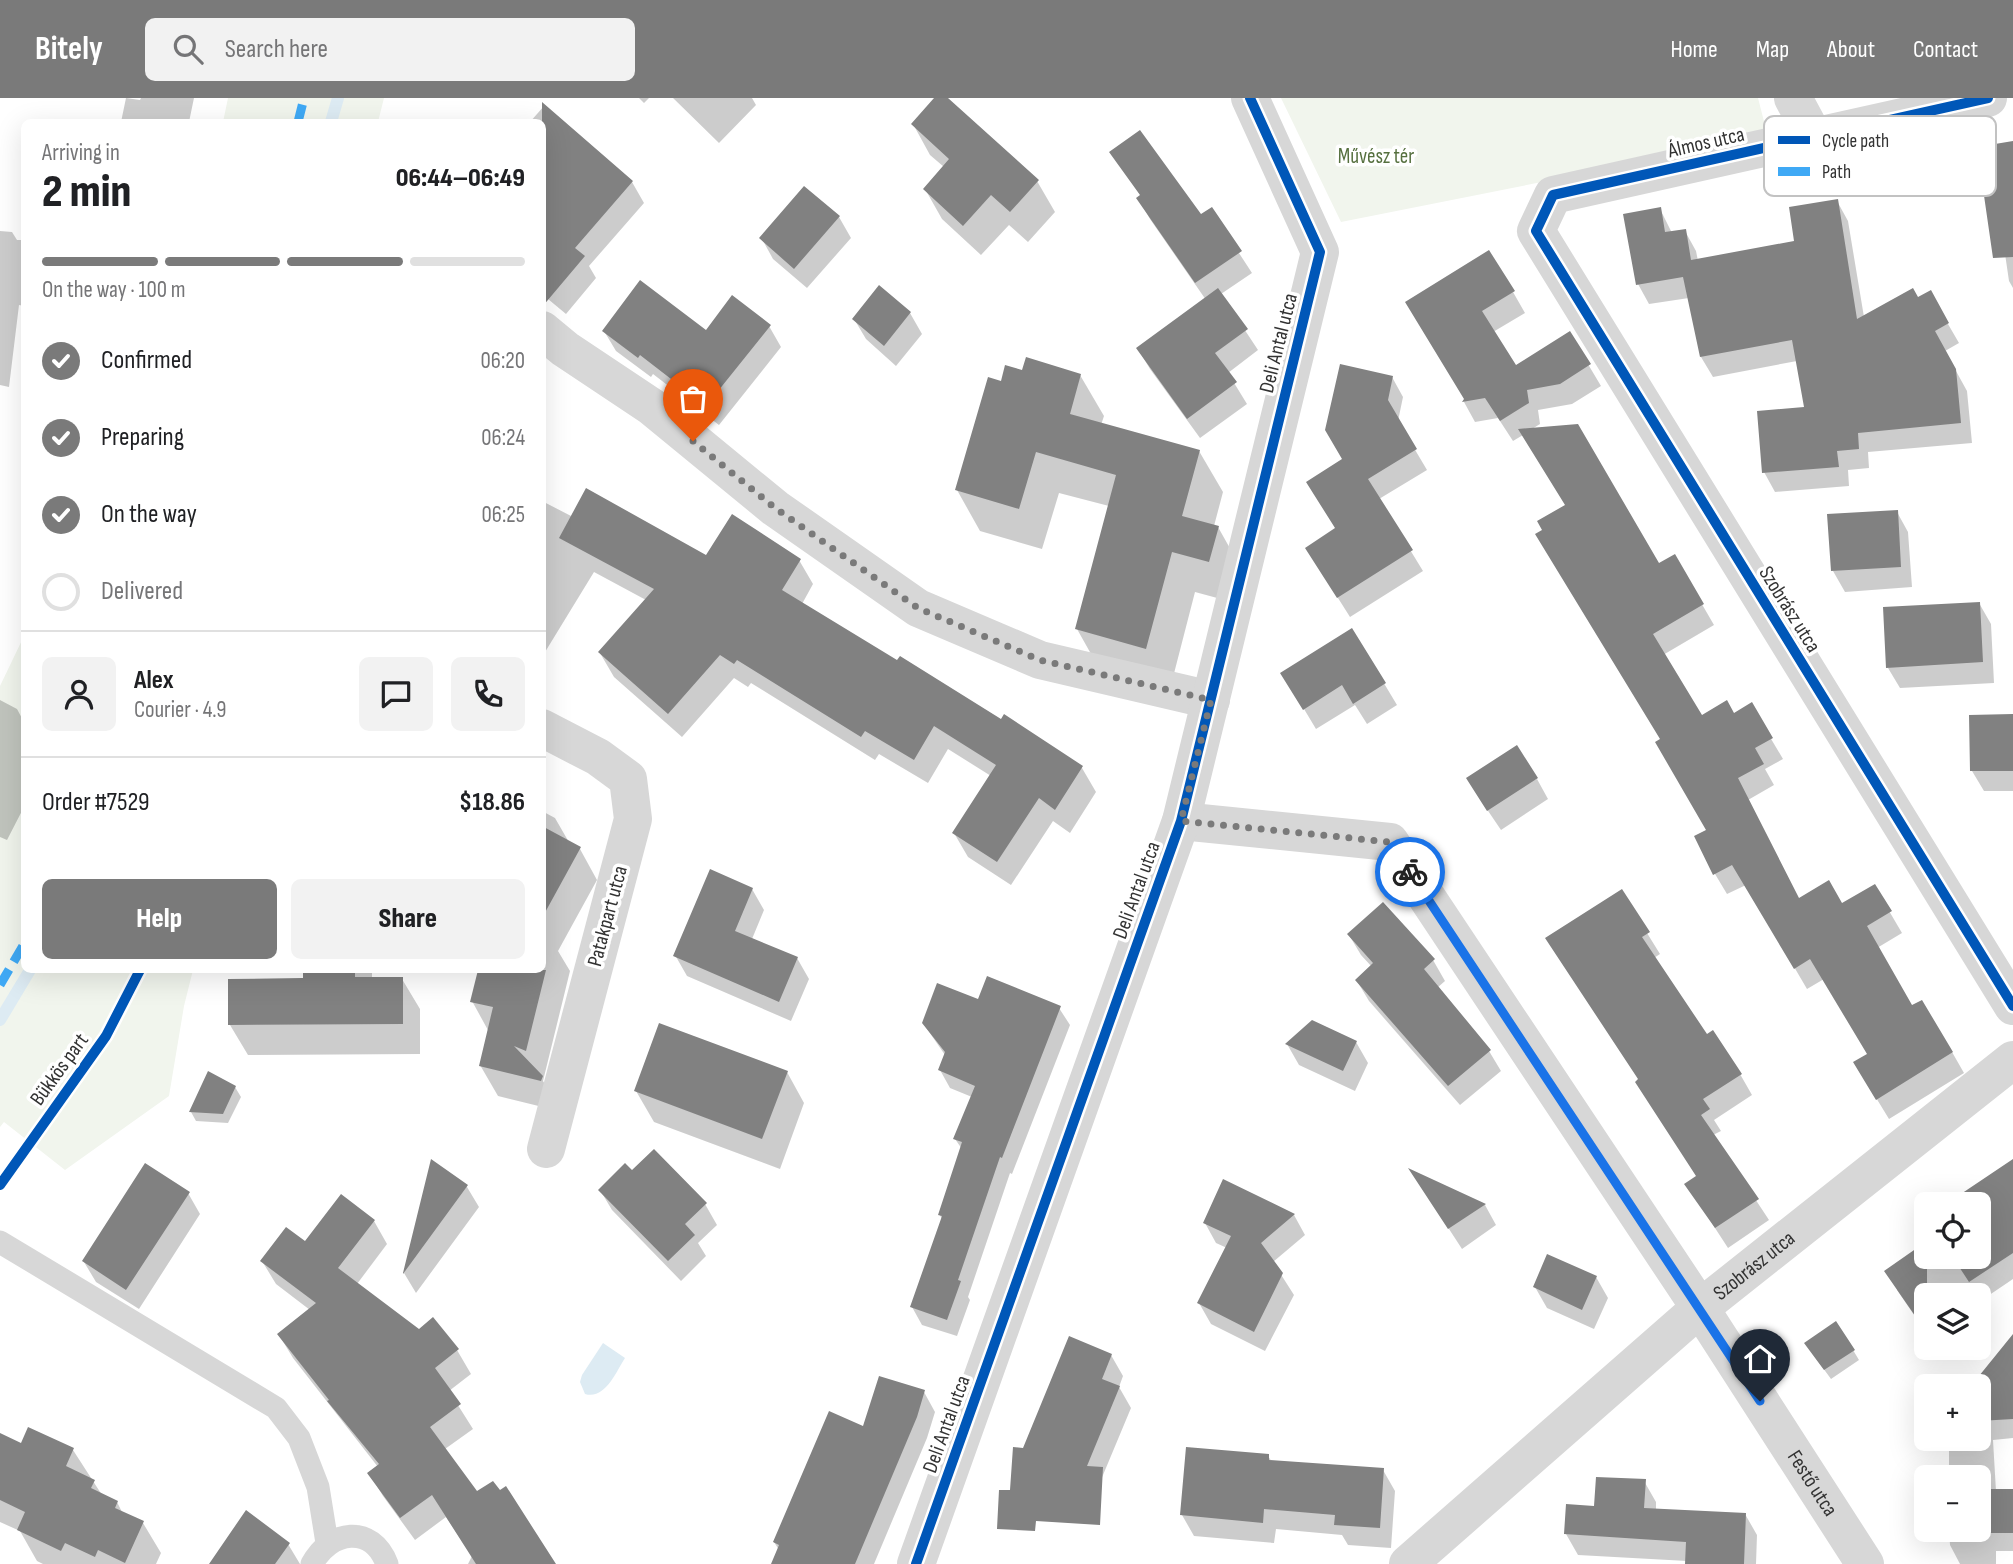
<!DOCTYPE html>
<meta charset="utf-8">
<style>
:root{--surface:#fff;--page:#f2f2f2;--text:#202124;--muted:#757577;--line:#e0e0e0;--accent:#7a7a7a}
body{margin:0;font-family:"Sofia Sans Condensed",sans-serif;background:var(--page);color:var(--text);height:100vh;display:flex;flex-direction:column;font-size:26px;white-space:nowrap}
*{box-sizing:border-box;margin:0}
p{font-size:23px;color:var(--muted)}
.icon{flex:none;width:38px;height:38px;fill:none;stroke:currentColor;stroke-width:2;stroke-linecap:round;stroke-linejoin:round}
.map{position:relative;flex:1;overflow:hidden}
.details{position:absolute;left:21px;top:21px;width:525px;height:854px;display:flex;flex-direction:column;background:var(--surface);border-radius:10px;box-shadow:0 7px 28px #0002}
.details>*{flex:none}
.controls{position:absolute;left:1914px;top:1094px;display:grid;gap:14px}
.controls a{display:grid;place-items:center;width:77px;height:77px;border-radius:10px;background:var(--surface);box-shadow:0 7px 28px #0002;font-size:35px}
.pin{position:absolute;display:grid;place-items:center;width:60px;height:60px;color:#fff;margin:-72px -30px;border-radius:50% 50% 50% 0;rotate:-45deg;box-shadow:0 0 7px #0007}
.pin .icon{rotate:45deg}
.courier{position:absolute;display:grid;place-items:center;width:70px;height:70px;margin:-35px;border:5px solid #1a73e8;border-radius:50%;background:#fff;color:#222;box-shadow:0 2px 9px #0007}
.head em{font-style:normal;font-weight:800}
.head div{display:flex;flex-direction:column-reverse}
.head{display:flex;align-items:center;justify-content:space-between;height:119px;padding:0 21px}
h1{font-size:46px;font-weight:800;line-height:52px}
.bar{display:grid;grid-template-columns:repeat(4,1fr);gap:10px 7px;align-content:center;height:84px;padding:0 21px}
.bar i{height:9px;border-radius:5px;background:var(--line)}
.bar .selected{background:var(--accent)}
.bar p{grid-column:span 4}
.line{display:flex;align-items:center;gap:18px;padding:0 21px;border-top:2px solid var(--line)}
.line div{flex:1}
.round{display:grid;place-items:center;flex:none;width:74px;height:74px;border-radius:10px;background:var(--page)}
ol{padding:0 21px;list-style:none}
li{display:flex;align-items:center;gap:21px;height:77px}
li p{margin-inline-start:auto}
li .icon{padding:7px;border-radius:50%;background:var(--accent);color:#fff;stroke-width:4}
li:last-child{color:var(--muted)}
li i{width:38px;height:38px;border:4px solid var(--line);border-radius:50%}
.cta{display:flex;gap:14px;margin-top:auto;padding:14px 21px}
.cta a{flex:1;height:80px;border-radius:10px;background:var(--accent);color:#fff;font-size:28px;font-weight:800;line-height:80px;text-align:center}
.cta a+a{background:var(--page);color:var(--text)}
header{display:flex;align-items:center;gap:42px;box-sizing:border-box;height:98px;padding:0 35px;background:var(--accent);color:#fff}
header strong{font-size:33px}
nav{display:flex;gap:38px;margin-inline-start:auto;font-size:24px}
.search{width:490px;height:63px;background:var(--page);display:flex;align-items:center;gap:18px;box-sizing:border-box;padding:0 24px;border-radius:10px;color:var(--muted);font-size:26px}
.map>svg:first-child{display:block}
.green{fill:#f1f5ed}
.water{fill:#ddebf3}
.shadow{fill:#0003}
.lines{fill:none;stroke-linecap:round;stroke-linejoin:round}
.stream{stroke:#ddebf3;stroke-width:12}
.building{fill:#818181}
.service{stroke:#d7d7d7;stroke-width:23}
.minor{stroke:#d7d7d7;stroke-width:38}
.quiet{stroke:#3fa9f5;stroke-width:9;stroke-dasharray:18 9;stroke-linecap:butt}
.cycleway-casing{stroke:#fff;stroke-width:15}
.cycleway{stroke:#0057b8;stroke-width:10}
.done{stroke:#7a7a7a;stroke-width:7;stroke-dasharray:0 12.6}
.route{stroke:#1a73e8;stroke-width:9}
.labels{text-anchor:middle;stroke-width:7;stroke-linejoin:round;paint-order:stroke}
.street-label{font-size:21px;fill:#333;stroke:#fff}
.park-label{font-size:21px;fill:#56703f;stroke:#fff}
.key{fill:#fff;stroke:#c2c2c2;stroke-width:2}
.key-label{font-size:19px;fill:#333}
</style>
<header>
<strong>Bitely</strong>
<div class="search"><svg class="icon" aria-label="search" viewBox="0 0 24 24"><circle cx="10" cy="10" r="6"/><path d="M15 15l6 6"/></svg>Search here</div>
<nav><a>Home</a><a>Map</a><a>About</a><a>Contact</a></nav>
</header>
<div class="map">
<svg width="2013" height="1466" viewBox="0 0 2013 1466">
<rect width="100%" height="100%" fill="#fff"/>
<path class="green" d="M228,0H384L378,24H223Z
M1281,0H1758L1768,39L1341,124Z
M24,538V872H193L184,908L169,998L65,1072L4,1024L0,1029V588Z"/>
<path class="water" d="M603,1245L625,1260C616,1274 605,1302 585,1296L580,1284L582,1277Z"/>
<path class="shadow" d="M126,0L140,2L141,0H194L189,24H121Z
M639,0H649L644,5Z
M673,0H752L756,7L719,45Z
M937,0H946L1037,83L1055,114L1028,144L1009,127L981,157L942,121L925,91L944,69L930,57L913,26Z
M544,8L632,84L644,105L589,168L596,180L566,216L542,196V24H530Z
M2013,45V190L2009,183L2004,149Z
M1112,54L1201,119L1211,112L1252,175L1221,196L1258,252L1228,275L1247,306L1200,340L1150,271L1138,251L1206,202L1150,121L1138,100L1141,98Z
M1837,103L1848,123L1864,219L1917,202L1930,195L1959,245L1945,253L1967,293L1972,345L1868,354L1869,370L1848,372L1849,388L1775,394L1764,374L1806,311L1797,263L1713,279L1701,259L1689,200L1649,206L1638,186L1660,111L1672,135L1685,133L1696,153L1698,163L1796,144Z
M839,119L851,140L807,190L773,161L762,141Z
M0,133L12,134L17,142H24V208L19,207L9,289L0,287Z
M1513,194L1525,215L1493,234L1516,270L1570,236L1601,288L1572,306L1538,312L1540,326L1532,331L1659,467L1674,458L1714,527L1663,557L1701,619L1734,617L1751,607L1783,661L1765,671L1774,687L1748,702L1799,802L1842,808L1875,789L1902,835L1877,850L1912,910L1952,954L1964,975L1889,1021L1867,985L1869,957L1824,881L1807,891L1746,787L1727,796L1715,776L1708,733L1662,642L1544,433L1567,408L1523,337L1513,343L1498,320L1475,324L1464,304L1466,301L1420,225Z
M910,215L922,236L896,268L866,241L854,221Z
M769,228L781,249L719,327L653,276L651,279L616,253L604,233L706,234Z
M1024,274L1080,277L1104,318L1101,327L1199,353L1223,394L1214,428L1218,429L1241,470L1232,504L1195,494L1170,591L1100,572L1077,531L1109,408L1059,395L1042,451L980,433L957,392L1003,285Z
M1392,279L1403,299L1398,323L1427,372L1379,401L1423,473L1350,519L1319,470L1337,431L1344,362Z
M542,403L573,419L707,460L799,462L813,486L802,506L898,565L1082,670L1096,694L1070,735L1053,723L1011,787L968,759L954,735L991,678L948,651L928,685L879,656L875,662L751,585L748,589L734,580L682,639L614,579L600,555L646,502L594,474L542,559Z
M1897,414L1908,434L1912,489L1845,494L1833,473Z
M1979,505L1991,526L1994,585L1900,590L1888,570Z
M1352,532L1397,607L1367,626L1355,607L1316,631L1295,596Z
M0,602L17,611L24,624V709L7,742L0,739Z
M2013,618V693H1984L1972,673Z
M1537,681L1548,701L1501,732L1480,701Z
M542,713L555,720L570,746L580,751L597,782L558,853L570,873L543,983L559,1010V1013L498,998L480,967L489,934L472,903L480,872H542Z
M752,791L764,812L752,841L797,860L809,881L791,923L687,878L675,857Z
M1621,793L1660,856L1654,860L1706,939L1740,976L1752,997L1714,1022L1721,1033L1713,1037L1769,1122L1728,1150L1687,1087L1697,1079L1639,983Z
M1349,837L1433,862L1445,883L1437,890L1489,953L1501,973L1460,1007L1369,903L1357,883L1372,869L1361,857Z
M304,872H372V881H402L420,911V956L248,957L230,927L305,882Z
M979,903L1059,910L1070,927L1012,1076L1010,1075L968,1199L970,1202L957,1238L922,1227L912,1209L943,1122L939,1116L962,1051L955,1041L972,999L950,990L940,972L945,957L923,925Z
M1356,944L1368,965L1355,993L1299,967L1287,946Z
M787,974L804,1005L780,1071L654,1024L636,993Z
M235,989L241,999L228,1025L196,1023L191,1014Z
M2013,1063V1181L1982,1202L1976,1194L1972,1197H1927V1228L1923,1230L1897,1192L1927,1158H1979V1106H1949Z
M432,1064L467,1089L479,1109L416,1195L404,1175Z
M1412,1074L1485,1107L1496,1127L1462,1151Z
M632,1075L705,1106L717,1127L698,1145L706,1158L681,1183L612,1112L600,1092Z
M188,1095L200,1116L139,1211L96,1184L84,1164Z
M1294,1117L1305,1137L1273,1164L1294,1197L1265,1253L1211,1226L1199,1205L1227,1150L1216,1145L1205,1125Z
M374,1123L387,1146L357,1186L419,1233L457,1252L471,1276L449,1293L473,1331L445,1351L477,1395L553,1466H468L472,1458L446,1419L415,1442L383,1398L369,1375L378,1369L293,1260L279,1237L310,1212L276,1186L262,1163L305,1145Z
M1596,1179L1608,1200L1594,1231L1547,1210L1535,1189Z
M2009,1244L2013,1247V1340L1993,1342L1996,1393H2013V1453H1996V1466H1960L1950,1447L1949,1432H1979V1379H1949V1340H1979V1288H1973Z
M1853,1252L1859,1262L1831,1281L1812,1255Z
M1111,1257L1123,1278L1119,1289L1131,1310L1098,1389L1030,1387Z
M924,1294L935,1314L927,1340L874,1466H773L779,1452L774,1444L865,1330Z
M22,1348L73,1352L102,1397L117,1404L123,1416L143,1425L161,1455L156,1466H43L37,1463L20,1433L0,1424V1355Z
M1268,1358L1272,1364L1383,1372L1395,1393L1391,1450L1348,1447L1342,1437L1276,1431L1274,1445L1194,1438L1182,1417Z
M1644,1383L1656,1404V1412L1745,1416L1757,1437L1756,1466H1687V1463L1578,1457L1566,1436L1596,1409Z
M288,1446L300,1466H211Z"/>
<g class="lines">
<path class="stream" d="M331,24L338,0
M0,922L30,872"/>
</g>
<path class="building" d="M934,0H948L1039,82L1010,114L991,97L963,128L923,91L949,61L911,26Z
M542,4L633,83L575,150L585,158L542,209Z
M1140,32L1201,116L1212,109L1242,153L1195,185L1136,100L1140,97L1109,54Z
M2013,43V159L1993,160L1977,49Z
M804,88L840,118L794,171L759,140Z
M1838,101L1857,221L1913,190L1918,199L1931,192L1949,225L1935,233L1956,271L1961,325L1858,335L1859,351L1837,353L1839,369L1762,375L1757,313L1804,309L1792,242L1700,259L1683,179L1636,187L1623,116L1661,109L1665,134L1686,131L1691,162L1794,143L1789,109Z
M1489,152L1515,193L1482,213L1516,267L1570,233L1591,266L1560,286L1527,292L1529,305L1500,323L1485,300L1462,304L1464,301L1405,204Z
M640,182L706,232L732,197L771,227L706,308L640,257L638,260L602,233Z
M879,187L911,214L884,248L852,221Z
M1218,190L1248,231L1215,255L1237,284L1187,321L1136,250Z
M1026,259L1081,276L1070,316L1200,352L1182,418L1219,428L1209,464L1172,454L1146,551L1075,531L1116,377L1036,354L1019,411L955,392L988,279L1001,283L1005,267L1022,272Z
M1340,266L1393,278L1388,302L1417,351L1368,381L1413,452L1337,500L1305,450L1335,430L1306,384L1342,361L1325,332Z
M1578,326L1659,465L1675,456L1704,506L1653,536L1702,617L1727,602L1734,615L1752,604L1773,640L1755,650L1764,666L1738,680L1799,800L1829,782L1842,805L1875,786L1892,813L1867,828L1912,907L1922,902L1953,954L1876,1002L1853,964L1867,956L1810,861L1794,871L1732,767L1713,777L1694,738L1706,732L1655,644L1660,641L1535,436L1542,432L1537,423L1565,407L1518,331Z
M586,390L706,457L732,416L801,461L782,492L897,562L900,558L1001,621L1004,616L1083,668L1055,712L1039,700L997,764L952,735L996,667L934,628L914,662L865,633L861,639L737,562L734,566L720,557L668,616L598,554L654,491L559,440Z
M1898,412L1901,469L1831,473L1827,416Z
M1980,504L1983,564L1886,570L1883,509Z
M1352,530L1386,585L1353,606L1342,587L1303,612L1280,575Z
M2013,616V673H1970L1969,617Z
M1517,647L1538,680L1487,713L1466,680Z
M542,728L581,749L542,820Z
M710,771L753,790L735,833L798,859L779,904L673,858Z
M1622,791L1650,834L1642,839L1707,936L1713,932L1742,976L1703,1001L1710,1011L1701,1017L1759,1101L1715,1130L1684,1086L1696,1078L1635,984L1638,981L1545,840Z
M1383,804L1435,861L1424,871L1491,952L1448,988L1355,882L1373,865L1347,836Z
M303,872H355V879H403V926L228,927V881L303,880Z
M478,872H546L526,953L514,948L543,978L541,983L479,968L493,909L470,904Z
M987,878L1061,908L1002,1060L1000,1059L958,1182L961,1183L947,1222L910,1209L942,1118L938,1117L962,1044L953,1041L975,988L938,972L945,954L922,925L937,885L978,901Z
M1312,922L1357,943L1343,973L1285,946Z
M659,925L788,973L762,1041L634,993Z
M208,973L236,988L223,1016L189,1014Z
M654,1051L707,1105L685,1126L695,1137L668,1163L598,1092L625,1065L632,1072Z
M431,1061L468,1087L403,1176V1175Z
M2013,1061V1155L1969,1184L1952,1158H1979V1107L1981,1106H1946Z
M145,1065L190,1094L126,1192L82,1163Z
M1408,1070L1486,1106L1448,1131Z
M1223,1081L1295,1116L1261,1145L1283,1175L1254,1234L1197,1205L1231,1138L1203,1125Z
M341,1096L375,1122L338,1170L419,1231L433,1219L459,1251L435,1270L461,1306L430,1329L477,1393L493,1383L500,1392L506,1388L556,1466H476L432,1397L400,1420L367,1375L379,1366L327,1303L329,1302L277,1236L316,1205L260,1163L286,1129L305,1143Z
M1927,1143V1235L1884,1173Z
M1547,1156L1597,1178L1582,1212L1533,1189Z
M1836,1223L1855,1252L1824,1272L1804,1245Z
M2013,1236V1321L1979,1323V1278Z
M1069,1238L1112,1256L1102,1281L1120,1288L1087,1368L1103,1369L1100,1427L1036,1423L1035,1433L997,1431L999,1392H1010L1013,1349L1023,1350Z
M879,1278L925,1292L917,1319L855,1466H771L779,1447L773,1444L829,1313L863,1328Z
M28,1329L74,1350L66,1368L95,1382L91,1390L118,1403L115,1410L144,1423L125,1465L98,1452L95,1459L65,1445L61,1453L17,1432L25,1414L0,1402V1335L21,1345Z
M1186,1349L1269,1356V1362L1384,1370L1380,1430L1334,1427L1335,1417L1264,1411L1263,1425L1180,1417Z
M1596,1379L1646,1381L1644,1410L1746,1415L1744,1466H1685L1686,1444L1564,1436L1566,1406L1594,1408Z
M1979,1391H2013V1435H1979Z
M246,1412L290,1445L275,1466H209Z"/>
<g class="lines">
<path class="service" d="M0,1144L276,1310L299,1340L318,1389L327,1445
M312,1466C330,1432 372,1426 387,1466"/>
<g class="minor">
<path d="M1793,0L1814,39"/>
<path d="M1988,0L1553,97L1536,133L2013,908"/>
<path d="M542,232L565,251L652,309L775,410L918,510L1040,562L1211,602"/>
<path d="M542,630L598,659L628,681L633,721L546,1051"/>
<path id="s1" d="M1181,723L1390,744L1700,1210L1865,1466"/>
<path d="M916,1466L1181,723L1320,154L1250,0"/>
<path id="s2" d="M1408,1466L1700,1210L2013,962"/>
</g>
<path class="quiet" d="M298,24L304,0
M0,887L24,846"/>
<g class="cycleway-casing">
<path id="cycleway" d="M1988,0L1553,97L1536,133L2013,908
M0,1087L106,938L140,872
M916,1466L1181,723L1320,154L1250,0"/>
</g>
<use href="#cycleway" class="cycleway"/>
</g>
<g class="lines">
<path class="done" d="M693,343L775,410L918,510L1040,562L1211,602L1181,723L1390,744L1410,774"/>
<path class="route" d="M1410,774L1760,1303"/>
</g>
<g class="labels">
<g class="street-label">
<text transform="translate(1706 44) rotate(-13)" y="7">Álmos utca</text>
<text transform="translate(1278 245) rotate(-76)" y="7">Deli Antal utca</text>
<text transform="translate(1790 511) rotate(58)" y="7">Szobrász utca</text>
<text transform="translate(1136 792) rotate(-70)" y="7">Deli Antal utca</text>
<text transform="translate(607 818) rotate(-75)" y="7">Patakpart utca</text>
<text transform="translate(59 971) rotate(-54)" y="7">Bükkös part</text>
<text dy="7" stroke="none"><textPath href="#s2" startOffset="457">Szobrász utca</textPath></text>
<text transform="translate(946 1326) rotate(-70)" y="7">Deli Antal utca</text>
<text dy="7" stroke="none"><textPath href="#s1" startOffset="978">Festő utca</textPath></text>
</g>
<g class="park-label">
<text x="1376" y="65">Művész tér</text>
</g>
</g>
<rect x="1764" y="18" width="232" height="80" rx="10" class="key"/>
<rect x="1778" y="38" width="32" height="8" fill="#0057b8"/>
<rect x="1778" y="69" width="32" height="9" fill="#3fa9f5"/>
<g class="key-label">
<text x="1822" y="49">Cycle path</text>
<text x="1822" y="80">Path</text>
</g>
</svg>
<div class="controls">
<a><svg class="icon" aria-label="locate" viewBox="0 0 24 24"><circle cx="12" cy="12" r="6"/><path d="M12 2v4M12 18v4M2 12h4M18 12h4"/></svg></a>
<a><svg class="icon" aria-label="layers" viewBox="0 0 24 24"><path d="M12 4l9 5-9 5-9-5zM3 14l9 5 9-5"/></svg></a>
<a>+</a>
<a>−</a>
</div>
<div class="pin" style="left:693px;top:343px;background:#ea580c"><svg class="icon" aria-label="bag" viewBox="0 0 24 24"><path d="M5 8h14l-1 12H6zM9 8a3 3 0 0 1 6 0"/></svg></div>
<div class="pin" style="left:1760px;top:1303px;background:#1f2937"><svg class="icon" aria-label="home" viewBox="0 0 24 24"><path d="M3 11l9-7 9 7M6 9v11h12V9"/></svg></div>
<div class="courier" style="left:1410px;top:774px"><svg class="icon" aria-label="bike" viewBox="0 0 24 24"><circle cx="6" cy="16" r="4"/><circle cx="18" cy="16" r="4"/><path d="M6 16l4-8h5l3 8M10 8l3 8H6M13 5h3"/></svg></div>
<section class="details">
<div class="head"><div><h1>2 min</h1><p>Arriving in</p></div><em>06:44–06:49</em></div>
<div class="bar"><i class="selected"></i><i class="selected"></i><i class="selected"></i><i></i><p>On the way · 100 m</p></div>
<ol>
<li><svg class="icon" aria-label="check" viewBox="0 0 24 24"><path d="M5 12l5 5 9-10"/></svg>Confirmed<p>06:20</p></li>
<li><svg class="icon" aria-label="check" viewBox="0 0 24 24"><path d="M5 12l5 5 9-10"/></svg>Preparing<p>06:24</p></li>
<li><svg class="icon" aria-label="check" viewBox="0 0 24 24"><path d="M5 12l5 5 9-10"/></svg>On the way<p>06:25</p></li>
<li><i></i>Delivered</li>
</ol>
<div class="line" style="height:126px"><a class="round"><svg class="icon" aria-label="person" viewBox="0 0 24 24"><circle cx="12" cy="8" r="4"/><path d="M4 21q1-7 8-7t8 7"/></svg></a><div><b>Alex</b><p>Courier · 4.9</p></div><a class="round"><svg class="icon" aria-label="chat" viewBox="0 0 24 24"><path d="M4 5h16v11H9l-5 4z"/></svg></a><a class="round"><svg class="icon" aria-label="phone" viewBox="0 0 24 24"><path d="M5 4h4l2 5-3 2q2 4 5 5l2-3 5 2v4C11 20 4 13 5 4z"/></svg></a></div>
<div class="line" style="height:91px"><div>Order #7529</div><b>$18.86</b></div>
<div class="cta"><a>Help</a><a>Share</a></div>
</section>
</div>
